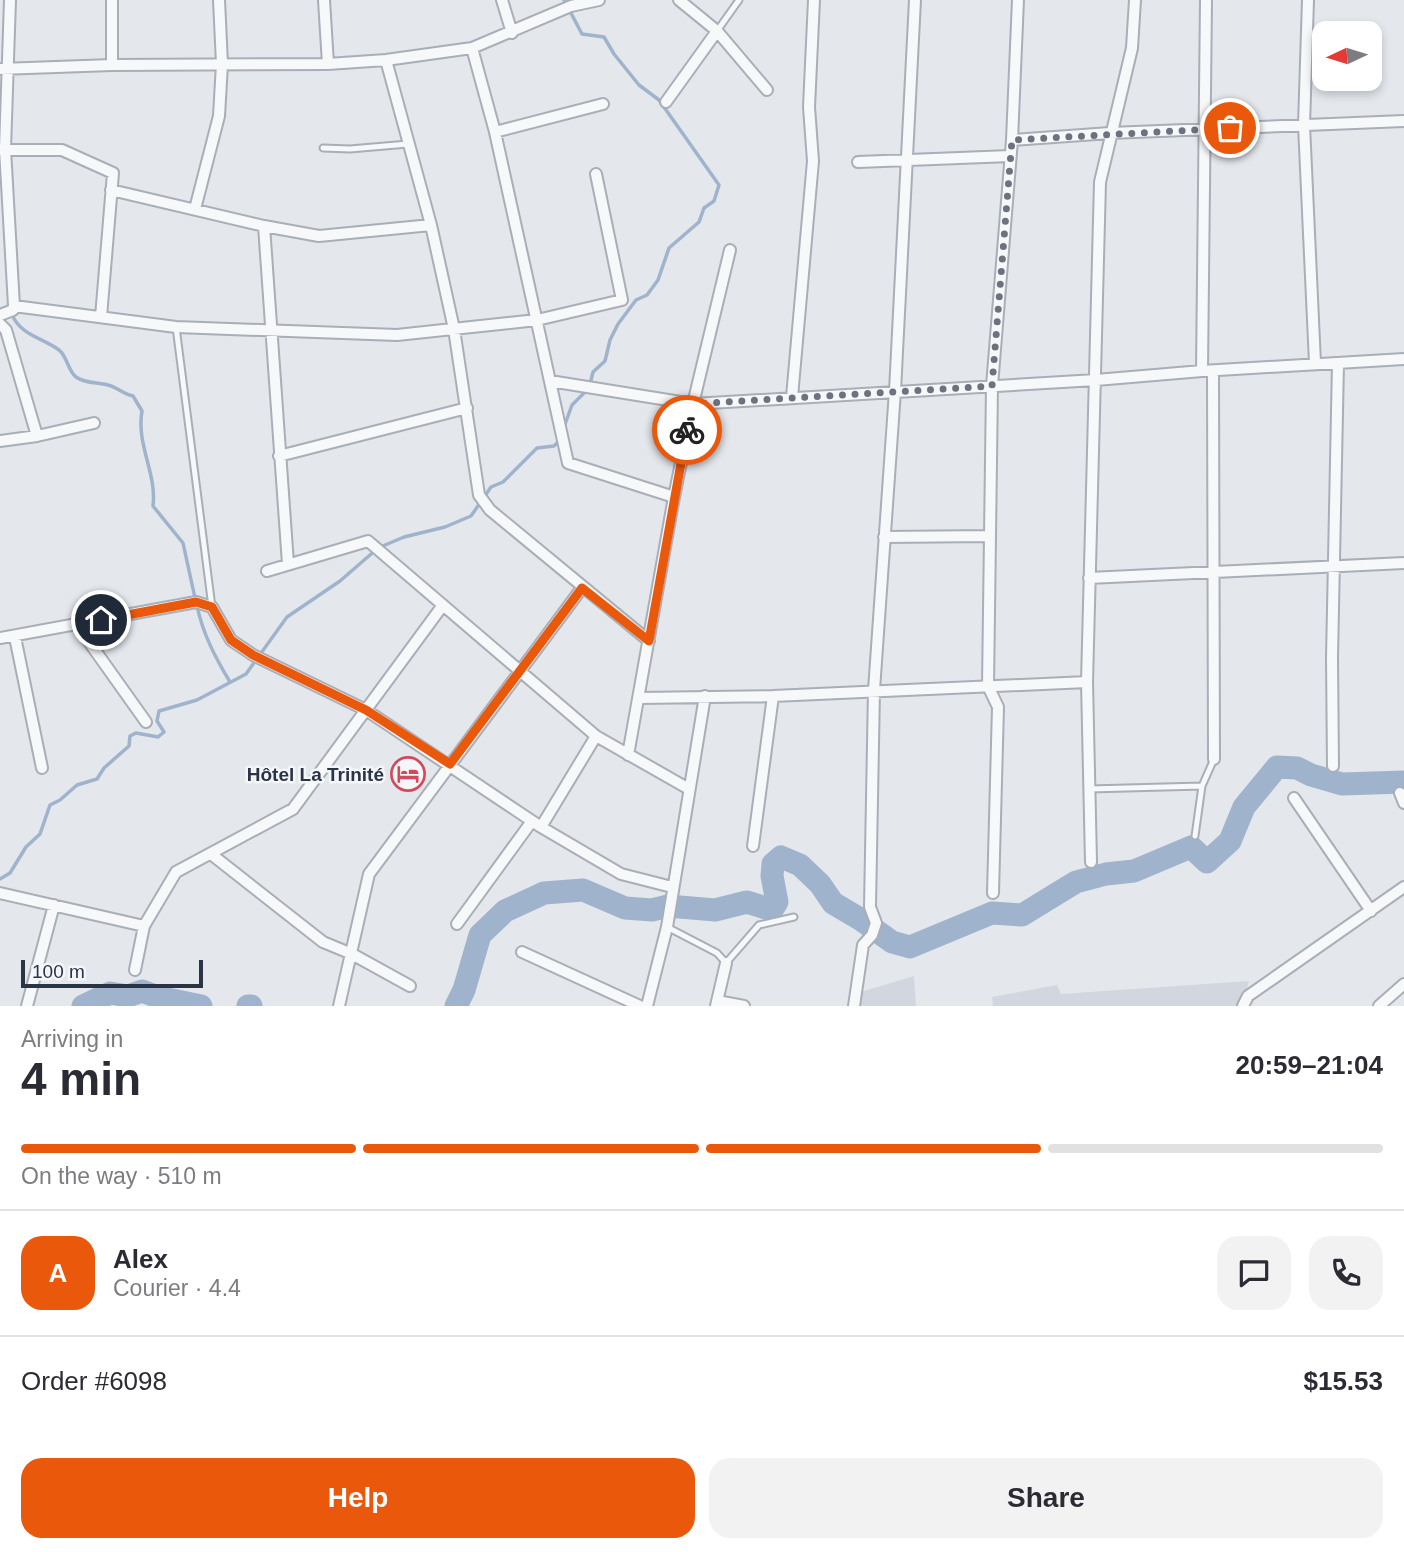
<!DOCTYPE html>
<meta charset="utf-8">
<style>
:root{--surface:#fff;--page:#f2f2f3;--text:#2b2b33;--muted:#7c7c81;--line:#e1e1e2;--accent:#ea580c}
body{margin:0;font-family:Arial,sans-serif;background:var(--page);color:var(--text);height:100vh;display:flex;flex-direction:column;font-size:26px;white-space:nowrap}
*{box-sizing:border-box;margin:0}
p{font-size:23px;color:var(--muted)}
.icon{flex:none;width:38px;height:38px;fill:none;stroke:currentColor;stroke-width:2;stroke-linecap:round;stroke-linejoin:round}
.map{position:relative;height:1006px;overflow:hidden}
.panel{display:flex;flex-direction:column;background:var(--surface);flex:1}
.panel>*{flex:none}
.needle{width:46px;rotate:266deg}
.tools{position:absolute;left:1312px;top:21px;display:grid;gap:14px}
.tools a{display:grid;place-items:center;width:70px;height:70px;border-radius:14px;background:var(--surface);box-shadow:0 4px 10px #0003;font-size:35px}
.scale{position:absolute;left:21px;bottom:18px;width:182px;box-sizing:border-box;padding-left:7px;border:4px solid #2b3445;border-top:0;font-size:19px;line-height:24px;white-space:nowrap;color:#2b3445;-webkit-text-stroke:5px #f4f6f9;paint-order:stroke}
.pin{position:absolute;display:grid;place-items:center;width:60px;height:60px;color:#fff;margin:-30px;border:4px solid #fff;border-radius:50%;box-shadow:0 2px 7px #0007}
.courier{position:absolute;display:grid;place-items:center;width:70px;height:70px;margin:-35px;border:5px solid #ea580c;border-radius:50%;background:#fff;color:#222;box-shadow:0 2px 9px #0007}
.summary em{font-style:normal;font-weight:700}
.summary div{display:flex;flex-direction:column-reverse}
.summary{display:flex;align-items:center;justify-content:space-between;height:119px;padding:0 21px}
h1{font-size:46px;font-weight:700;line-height:52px}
.bar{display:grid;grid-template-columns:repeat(4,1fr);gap:10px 7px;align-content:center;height:84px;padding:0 21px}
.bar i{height:9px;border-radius:5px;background:var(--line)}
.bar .selected{background:var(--accent)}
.bar p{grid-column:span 4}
.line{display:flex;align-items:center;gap:18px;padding:0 21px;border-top:2px solid var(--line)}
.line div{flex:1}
.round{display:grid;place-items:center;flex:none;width:74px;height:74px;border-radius:21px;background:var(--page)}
.action{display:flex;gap:14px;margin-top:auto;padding:14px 21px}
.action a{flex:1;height:80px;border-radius:21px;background:var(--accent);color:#fff;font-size:28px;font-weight:700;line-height:80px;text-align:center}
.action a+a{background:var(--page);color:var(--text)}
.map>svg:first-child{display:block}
.built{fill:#d2d6de}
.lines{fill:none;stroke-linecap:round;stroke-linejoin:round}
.stream{stroke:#9fb4cc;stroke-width:3.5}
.river{stroke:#9fb4cc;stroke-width:23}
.lane-casing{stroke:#a9aeb7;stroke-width:9}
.street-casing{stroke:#a9aeb7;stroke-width:14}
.lane{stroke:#f7f8fa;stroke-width:5}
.street{stroke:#f7f8fa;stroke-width:10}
.done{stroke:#6c737f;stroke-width:7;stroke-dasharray:0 12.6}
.route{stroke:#ea580c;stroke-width:9}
.labels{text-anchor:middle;stroke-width:5;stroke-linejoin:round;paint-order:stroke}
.poi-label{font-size:19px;font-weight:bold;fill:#2b3445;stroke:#f4f6f9;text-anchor:end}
</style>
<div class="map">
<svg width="1404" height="1006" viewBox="0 0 1404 1006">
<rect width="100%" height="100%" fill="#e4e7ec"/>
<path class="built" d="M914,976L916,1006H861V992Z
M1249,981L1242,1006H993L992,997L1057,985L1061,994Z"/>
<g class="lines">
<path class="stream" d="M12,315C22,336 41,337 59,350C67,356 68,371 76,377C86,384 97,382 108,385C117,387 123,394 133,396L142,411C136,445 157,473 153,506L183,543L195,598
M564,427L572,405L589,388L593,372L605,361L610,340L618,324L636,300L647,295L658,280L669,248L699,222L704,208L714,201L719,185L659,100L639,85L614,54L604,37L582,34L564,0
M197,606C203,634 215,657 230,682
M0,879L10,873L26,847L40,834L50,805L60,800L77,785L97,779L104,768L129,746L130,736L136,733L158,737L164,732L157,721L159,711L197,700L246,674L287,617L340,581L378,548L404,537L445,527L471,516L491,487L503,482L537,448L554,446L560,440"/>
<path class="river" d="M83,1006L110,993L128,996L142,991L158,997L201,1006
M248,1006H251
M456,1006L464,990L480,935L505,911L544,893L583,890L625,908L652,910L668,906L715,910L747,902L772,910L777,902L772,876L773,864L781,857L800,865L820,884L833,903L860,919L892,942L910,947L992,913L1022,915L1076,882L1106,874L1134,871L1191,847L1207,862L1230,841L1244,807L1277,767L1297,768L1311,775L1342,784L1404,782"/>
<g class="lane-casing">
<path id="lane" d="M717,31L739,0
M323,148L350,149L408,144
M176,327L212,607
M1089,789L1202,786L1214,759
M1195,836L1202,786
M667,927L717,953L726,963L759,925L794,917"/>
</g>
<g class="street-casing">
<path id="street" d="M324,0L328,64
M502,0L512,33
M679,0L717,31L767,90
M1308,0L1304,125L1315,363
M472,48L495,132L568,463L674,497
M386,60L431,225L454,329L479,495L490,510L649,641
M112,65V0
M0,69L112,65L328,64L386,60L472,48L571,6L599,0
M666,102L717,31
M495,132L603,104
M1012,140L1110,133L1404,121
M0,150H62L113,173L101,317
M858,162L1010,156
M111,190L264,226L319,236L431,225
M195,209L219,116L222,64L219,0
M264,226L288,564
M14,306L176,327L397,335L537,320L622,300L596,174
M0,315L13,310L14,306L5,149L10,0
M0,324L6,330L37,436
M1202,371L1206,0
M1213,371L1214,759
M550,381L693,404L1096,380L1202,371L1404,359
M792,397L813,161L809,107L814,0
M0,441L37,436L94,423
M279,456L467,408
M884,537L990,536
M267,571L368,541L596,736L689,789
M1089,578L1404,563
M77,625L146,722
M15,637L42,768
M0,638L196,602L212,607L231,640L253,655L366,710L541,827L621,874L672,887
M639,698L773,696L1087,682
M628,755L674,497L693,404L730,250
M1333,766L1332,658L1338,363
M1400,793L1404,803
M1294,798L1371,911
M541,827L596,736
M753,846L773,696
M211,854L323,942L352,954L410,986
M1091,862L1087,682L1100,182L1132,48L1135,0
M0,893L144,926L135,970
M993,893L998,707L988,686L992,386L1012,140L1018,0
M457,924L532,821
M144,926L176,872L293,809L443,605
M522,952L640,1006
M717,1001L744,1006
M27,1006L54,905
M339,1006L369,874L582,588
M647,1006L667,927L705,696
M716,1006L726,963
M854,1006L863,945L872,935L876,923L870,907L874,690L895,391L915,0
M1243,1006L1248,996L1404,887
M1379,1006L1404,984"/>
</g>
<use href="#lane" class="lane"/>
<use href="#street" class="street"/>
</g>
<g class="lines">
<path class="done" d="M687,430L693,404L992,386L1012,140L1230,128"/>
<path class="route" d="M101,620L196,602L212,607L231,640L253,655L366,710L450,764L582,588L649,641L687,430"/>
</g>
<defs>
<g id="hotel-ring" transform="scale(1.75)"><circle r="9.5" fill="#f4f6f9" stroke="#d1495b" stroke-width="1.5"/><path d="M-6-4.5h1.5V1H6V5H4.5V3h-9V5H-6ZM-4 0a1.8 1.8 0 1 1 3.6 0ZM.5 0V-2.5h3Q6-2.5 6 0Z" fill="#d1495b"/></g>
</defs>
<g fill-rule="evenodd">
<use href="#hotel-ring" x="408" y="774"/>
</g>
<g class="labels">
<g class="poi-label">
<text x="384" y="781">Hôtel La Trinité</text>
</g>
</g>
</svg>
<div class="tools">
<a><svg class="needle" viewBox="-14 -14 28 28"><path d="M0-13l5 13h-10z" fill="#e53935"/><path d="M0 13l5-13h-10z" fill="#7c7c81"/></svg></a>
</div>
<div class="scale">100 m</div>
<div class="pin" style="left:1230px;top:128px;background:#ea580c"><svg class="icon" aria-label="bag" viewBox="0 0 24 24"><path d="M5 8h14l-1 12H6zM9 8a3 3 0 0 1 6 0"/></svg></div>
<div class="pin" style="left:101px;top:620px;background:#1f2937"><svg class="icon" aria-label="home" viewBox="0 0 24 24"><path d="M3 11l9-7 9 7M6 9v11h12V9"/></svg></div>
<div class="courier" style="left:687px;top:430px"><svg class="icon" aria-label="bike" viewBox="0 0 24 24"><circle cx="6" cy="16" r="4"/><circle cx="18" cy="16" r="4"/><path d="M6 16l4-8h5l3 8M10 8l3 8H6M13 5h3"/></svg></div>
</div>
<section class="panel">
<div class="summary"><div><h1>4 min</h1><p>Arriving in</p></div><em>20:59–21:04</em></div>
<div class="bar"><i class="selected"></i><i class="selected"></i><i class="selected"></i><i></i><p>On the way · 510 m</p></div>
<div class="line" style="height:126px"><b class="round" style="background:var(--accent);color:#fff">A</b><div><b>Alex</b><p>Courier · 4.4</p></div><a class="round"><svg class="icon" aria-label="chat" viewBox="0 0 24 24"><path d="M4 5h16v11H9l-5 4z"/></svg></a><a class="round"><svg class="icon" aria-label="phone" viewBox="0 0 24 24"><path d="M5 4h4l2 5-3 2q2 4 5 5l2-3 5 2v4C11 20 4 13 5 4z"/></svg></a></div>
<div class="line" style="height:91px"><div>Order #6098</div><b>$15.53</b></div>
<div class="action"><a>Help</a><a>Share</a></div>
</section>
